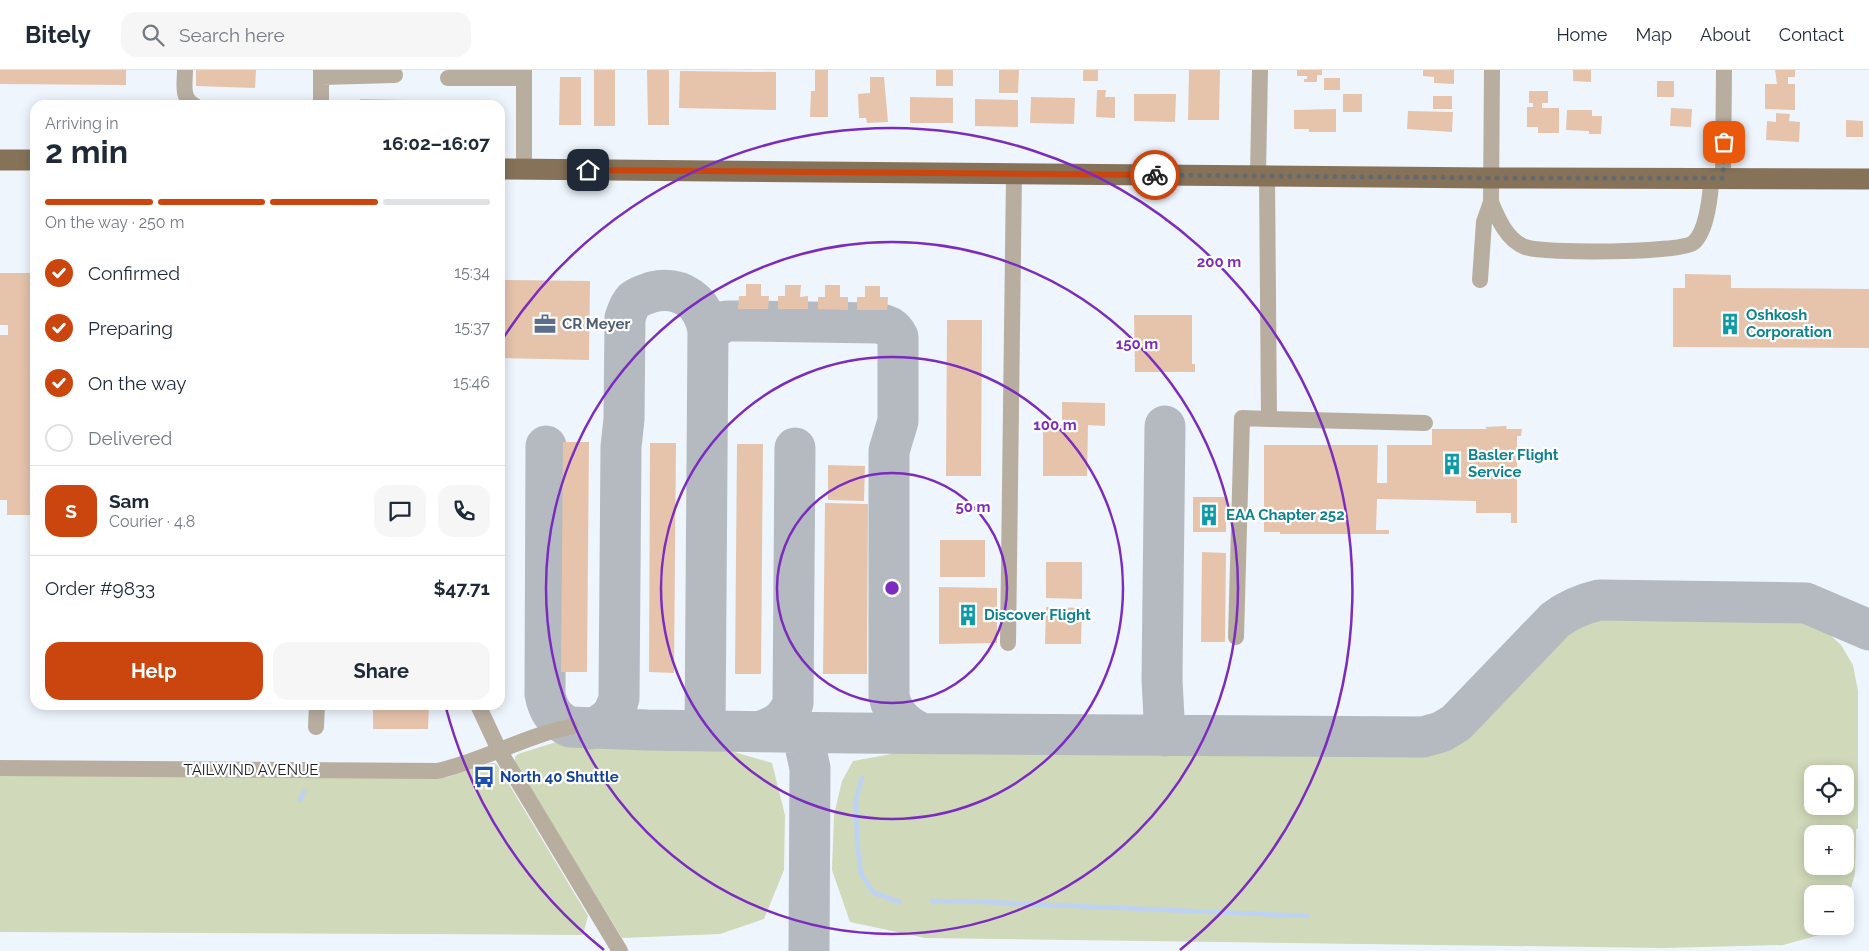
<!DOCTYPE html>
<meta charset="utf-8">
<style>
:root{--surface:#fff;--page:#f6f6f7;--text:#1f2937;--muted:#747a83;--line:#e0e1e3;--accent:#cb450e}
body{margin:0;font-family:Raleway,sans-serif;background:var(--page);color:var(--text);height:100vh;display:flex;flex-direction:column;font-size:19px;white-space:nowrap}
*{box-sizing:border-box;margin:0}
p{font-size:16px;color:var(--muted)}
.icon{flex:none;width:28px;height:28px;fill:none;stroke:currentColor;stroke-width:2;stroke-linecap:round;stroke-linejoin:round}
.map{position:relative;flex:1;overflow:hidden}
.sheet{position:absolute;left:30px;top:30px;width:475px;height:610px;display:flex;flex-direction:column;background:var(--surface);border-radius:15px;box-shadow:0 2px 12px #0003}
.sheet>*{flex:none}
.fabs{position:absolute;left:1804px;top:695px;display:grid;gap:10px}
.fabs a{display:grid;place-items:center;width:50px;height:50px;border-radius:10px;background:var(--surface);box-shadow:0 2px 12px #0003;font-size:25px}
.pin{position:absolute;display:grid;place-items:center;width:42px;height:42px;color:#fff;margin:-21px;border-radius:10px;box-shadow:0 2px 8px #0006}
.courier{position:absolute;display:grid;place-items:center;width:50px;height:50px;margin:-25px;border:4px solid #cb450e;border-radius:50%;background:#fff;color:#222;box-shadow:0 1px 6px #0007}
.headline em{font-style:normal;font-weight:700}
.headline div{display:flex;flex-direction:column-reverse}
.headline{display:flex;align-items:center;justify-content:space-between;height:85px;padding:0 15px}
h1{font-size:32px;font-weight:700;line-height:38px}
.bar{display:grid;grid-template-columns:repeat(4,1fr);gap:8px 5px;align-content:center;height:60px;padding:0 15px}
.bar i{height:6px;border-radius:4px;background:var(--line)}
.bar .selected{background:var(--accent)}
.bar p{grid-column:span 4}
.line{display:flex;align-items:center;gap:12px;padding:0 15px;border-top:1px solid var(--line)}
.line div{flex:1}
.round{display:grid;place-items:center;flex:none;width:52px;height:52px;border-radius:15px;background:var(--page)}
ol{padding:0 15px;list-style:none}
li{display:flex;align-items:center;gap:15px;height:55px}
li p{margin-inline-start:auto}
li .icon{padding:5px;border-radius:50%;background:var(--accent);color:#fff;stroke-width:4}
li:last-child{color:var(--muted)}
li i{width:28px;height:28px;border:2px solid var(--line);border-radius:50%}
.action{display:flex;gap:10px;margin-top:auto;padding:10px 15px}
.action a{flex:1;height:58px;border-radius:15px;background:var(--accent);color:#fff;font-size:20px;font-weight:700;line-height:58px;text-align:center}
.action a+a{background:var(--page);color:var(--text)}
header{display:flex;align-items:center;gap:30px;box-sizing:border-box;height:70px;padding:0 25px;background:var(--surface);border-bottom:1px solid var(--line)}
header strong{font-size:24px}
nav{display:flex;gap:28px;margin-inline-start:auto;font-size:18px}
.search{width:350px;height:45px;background:var(--page);display:flex;align-items:center;gap:12px;box-sizing:border-box;padding:0 18px;border-radius:15px;color:var(--muted);font-size:19px}
.map>svg:first-child{display:block}
.green{fill:#d0d9b9;fill-rule:evenodd}
.lines{fill:none;stroke-linecap:round;stroke-linejoin:round}
.stream{stroke:#bed2f3;stroke-width:4.5}
.taxiway{stroke:#b4bac0;stroke-width:41}
.building{fill:#e6c4ac}
.minor{stroke:#b8aea0;stroke-width:16}
.major{stroke:#857259;stroke-width:21}
.done{stroke:#65696e;stroke-width:5;stroke-dasharray:0 9}
.route{stroke:#cb450e;stroke-width:6}
.ring{fill:none;stroke:#7b2cbf;stroke-width:2.5}
.labels{text-anchor:middle;stroke-width:4.5;stroke-linejoin:round;paint-order:stroke}
.culture-label{font-size:15px;font-weight:bold;fill:#0d838f;stroke:#fff;text-anchor:start}
.service-label{font-size:15px;font-weight:bold;fill:#4e5e75;stroke:#fff;text-anchor:start}
.street-label{font-size:15px;fill:#1b1e21;stroke:#fff}
.transit-label{font-size:15px;font-weight:bold;fill:#164399;stroke:#fff;text-anchor:start}
.centre{fill:#7b2cbf;stroke:#fff;stroke-width:2.5}
.ring-label{font-size:15px;text-anchor:middle;font-weight:bold;fill:#7b2cbf;stroke:#fff;stroke-width:4.5;stroke-linejoin:round;paint-order:stroke}
</style>
<header>
<strong>Bitely</strong>
<div class="search"><svg class="icon" aria-label="search" viewBox="0 0 24 24"><circle cx="10" cy="10" r="6"/><path d="M15 15l6 6"/></svg>Search here</div>
<nav><a>Home</a><a>Map</a><a>About</a><a>Contact</a></nav>
</header>
<div class="map">
<svg width="1869" height="881" viewBox="0 0 1869 881">
<rect width="100%" height="100%" fill="#eff5fd"/>
<path class="green" d="M1598,549L1794,550L1816,556L1827,562L1841,575L1853,595L1858,621V758L1856,760L1855,803L1845,842V824H1812V856H1842L1841,859L1783,875L1664,878L925,868L850,852L832,800L834,745L842,711L853,691L908,681L974,674L1427,678L1443,674L1457,665L1558,564L1575,554ZM1812,704H1845V736H1812ZM1812,764H1845V796H1812Z
M570,671L717,677L772,693L785,745L784,800L764,849L720,864L622,868L515,693V687L518,684L553,673Z
M491,693H495L498,696L588,846L583,865L0,862V704L438,708L448,707Z"/>
<g class="lines">
<path class="stream" d="M862,708L856,729L857,773L861,804L874,823L900,832
M300,730L304,722
M932,831L984,832L1307,846"/>
<path class="taxiway" d="M708,261L726,251H739L877,253C887,255 893,257 898,267V351L889,381V626C893,645 904,655 921,663
M546,376L545,624C548,640 554,650 570,657L647,660L852,663L1423,667L1441,662L1456,653L1555,550C1568,540 1582,534 1599,530L1806,533L1869,560
M590,659C607,653 615,645 619,628L621,377L624,349L625,248C627,242 629,235 634,230C639,226 646,224 652,222C681,215 704,232 708,261L705,661
M761,661C777,656 787,649 793,633L795,378
M802,662L810,698L809,881
M1165,666L1162,610L1165,356"/>
</g>
<path class="building" d="M0,0H126V15L0,14Z
M196,0H256L255,18L196,16Z
M594,0H615V56H594Z
M647,0H669V55H648Z
M815,0H828V47H810L811,21H815Z
M936,0H953V16H936Z
M999,0H1019L1018,23H999Z
M1083,0H1098V11H1083Z
M1189,0H1220L1219,50H1188Z
M1297,0H1322V5H1317V12H1304V9H1307V6H1297Z
M1423,0H1454V14L1434,13V7L1423,6Z
M1573,0H1591V12L1573,11Z
M1775,0H1795V7H1788V14H1795V40L1765,39V14H1777Z
M680,1L776,2V40L679,38Z
M560,7H581V55H559Z
M870,7H884L888,52L867,53L866,48H859L858,24L870,23Z
M1324,8H1340V20H1324Z
M1657,11H1674V27H1657Z
M1097,20H1106L1105,27H1115V48L1096,47Z
M1529,21H1548V33H1542V38H1559V63H1538V57H1527V37H1533V33H1529Z
M1134,24H1176L1175,52L1134,51Z
M1343,24H1362V42H1343Z
M1433,26H1452V39H1433Z
M910,27L953,28V53H910Z
M1031,27L1075,28L1074,54L1030,53Z
M360,29L408,30V35H360Z
M975,29L1018,30V57L975,56Z
M434,30L483,31L482,35H434Z
M1671,38L1692,39L1691,57L1670,56Z
M1336,39V62H1309V59H1294V40Z
M1567,40H1592V46H1602L1601,64H1589V61L1566,60Z
M1408,41L1453,42L1452,62L1407,59Z
M1776,43L1790,44L1789,51L1800,52L1799,72L1766,70L1767,51L1776,52Z
M1846,50L1863,51V67H1846Z
M0,203H35V445H7V430H0V265H8V255H0Z
M1685,204L1731,205V218L1869,219V278L1673,277V218H1685Z
M500,210L590,211L589,290L500,288Z
M746,214H761V226H769L768,239H738L739,226H746Z
M785,215H801L800,227L808,226V239H778V226H785Z
M825,215H840V227H848V240L818,239V227H825Z
M865,216H880V227H888L887,240H857V227H865Z
M1134,245H1192V294H1195V302H1135Z
M947,250H982L981,406H946Z
M1062,332L1105,333V356L1088,355L1087,406H1043V355H1062Z
M1507,356L1506,359H1522L1521,366H1517V453H1511V443H1476V431L1377,429L1376,460H1389V464H1280V462H1264V375H1378L1377,413H1387V375H1432V359H1487L1485,357Z
M563,372H589L587,602H561Z
M650,373H676L674,603L649,602Z
M737,374H763L761,604H735Z
M828,395L865,396L864,431L828,430Z
M1193,427H1226V462H1193Z
M825,433L868,434L867,604H823Z
M940,470H985V507H940Z
M1202,482L1226,483L1225,572H1201Z
M1046,492H1082V529L1046,528Z
M939,517L997,518V573L939,574Z
M1046,537L1082,538L1081,574H1045Z
M373,635H429L428,659H373Z"/>
<g class="lines">
<path class="minor" d="M185,0C185,12 181,29 194,35
M321,7L395,5
M448,8H524
M321,35V0
M524,100V0
M1258,105L1260,0
M1723,107L1724,0
M1491,132C1498,149 1507,170 1525,177C1543,184 1680,183 1693,173C1707,162 1711,123 1711,107
M1480,210L1484,152L1491,132L1492,0
M1269,349L1425,353
M1236,567L1242,348L1269,349L1267,106
M1008,573L1014,104
M478,635L499,680L620,881
M316,657L317,635
M0,698L437,701C483,691 524,666 570,657"/>
<path class="major" d="M0,90H35
M500,99L1490,108L1869,109"/>
</g>
<g class="lines">
<path class="done" d="M1155,105L1490,108H1723L1724,72"/>
<path class="route" d="M588,100L1155,105"/>
</g>
<g class="ring">
<circle cx="892" cy="518" r="115"/>
<circle cx="892" cy="518" r="231"/>
<circle cx="892" cy="518" r="346"/>
<path d="M604 880A462 462 0 0 1 446 638M500 273A462 462 0 1 1 1180 880"/>
</g>
<defs>
<g id="office-bare" transform="scale(1.725)"><path d="M-6-3h4V-5.5h4V-3h4V5H-6ZM-1-4.5V-3h2v-1.5ZM-6 0V1H6V0Z" fill="#5c6f8a" stroke="#fff" stroke-width="2.5" paint-order="stroke"/></g>
<g id="building-bare" transform="scale(1.725)"><path d="M-4-6H4V6H1V3H-1V6H-4ZM-2.5-4.3h1.7v1.8h-1.7ZM.8-4.3h1.7v1.8H.8ZM-2.5-1h1.7V.8h-1.7ZM.8-1h1.7V.8H.8Z" fill="#0f9aa8" stroke="#fff" stroke-width="2.5" paint-order="stroke"/></g>
<g id="bus-bare" transform="scale(1.725)"><path d="M-5-6H5V4H4V6H2V4H-2V6H-4V4H-5ZM-3.5-4V0h7V-4ZM-3.5 1.2v1.5H-2V1.2ZM2 1.2v1.5H3.5V1.2Z" fill="#1a4fb4" stroke="#fff" stroke-width="2.5" paint-order="stroke"/></g>
</defs>
<g fill-rule="evenodd">
<use href="#office-bare" x="545" y="254"/>
<use href="#building-bare" x="1730" y="254"/>
<use href="#building-bare" x="1452" y="394"/>
<use href="#building-bare" x="1209" y="445"/>
<use href="#building-bare" x="968" y="545"/>
<use href="#bus-bare" x="484" y="707"/>
</g>
<g class="labels">
<g class="culture-label">
<text x="1746" y="250">Oshkosh<tspan x="1746" dy="17">Corporation</tspan></text>
<text x="1468" y="390">Basler Flight<tspan x="1468" dy="17">Service</tspan></text>
<text x="1226" y="450">EAA Chapter 252</text>
<text x="984" y="550">Discover Flight</text>
</g>
<g class="service-label">
<text x="562" y="259">CR Meyer</text>
</g>
<g class="street-label">
<text x="251" y="705">TAILWIND AVENUE</text>
</g>
<g class="transit-label">
<text x="500" y="712">North 40 Shuttle</text>
</g>
</g>
<circle cx="892" cy="518" r="8" class="centre"/>
<g class="ring-label">
<text x="1219" y="197">200 m</text>
<text x="1137" y="279">150 m</text>
<text x="1055" y="360">100 m</text>
<text x="973" y="442">50 m</text>
</g>
</svg>
<div class="fabs">
<a><svg class="icon" aria-label="locate" viewBox="0 0 24 24"><circle cx="12" cy="12" r="6"/><path d="M12 2v4M12 18v4M2 12h4M18 12h4"/></svg></a>
<a>+</a>
<a>−</a>
</div>
<div class="pin" style="left:1724px;top:72px;background:#ea580c"><svg class="icon" aria-label="bag" viewBox="0 0 24 24"><path d="M5 8h14l-1 12H6zM9 8a3 3 0 0 1 6 0"/></svg></div>
<div class="pin" style="left:588px;top:100px;background:#1f2937"><svg class="icon" aria-label="home" viewBox="0 0 24 24"><path d="M3 11l9-7 9 7M6 9v11h12V9"/></svg></div>
<div class="courier" style="left:1155px;top:105px"><svg class="icon" aria-label="bike" viewBox="0 0 24 24"><circle cx="6" cy="16" r="4"/><circle cx="18" cy="16" r="4"/><path d="M6 16l4-8h5l3 8M10 8l3 8H6M13 5h3"/></svg></div>
<section class="sheet">
<div class="headline"><div><h1>2 min</h1><p>Arriving in</p></div><em>16:02–16:07</em></div>
<div class="bar"><i class="selected"></i><i class="selected"></i><i class="selected"></i><i></i><p>On the way · 250 m</p></div>
<ol>
<li><svg class="icon" aria-label="check" viewBox="0 0 24 24"><path d="M5 12l5 5 9-10"/></svg>Confirmed<p>15:34</p></li>
<li><svg class="icon" aria-label="check" viewBox="0 0 24 24"><path d="M5 12l5 5 9-10"/></svg>Preparing<p>15:37</p></li>
<li><svg class="icon" aria-label="check" viewBox="0 0 24 24"><path d="M5 12l5 5 9-10"/></svg>On the way<p>15:46</p></li>
<li><i></i>Delivered</li>
</ol>
<div class="line" style="height:90px"><b class="round" style="background:var(--accent);color:#fff">S</b><div><b>Sam</b><p>Courier · 4.8</p></div><a class="round"><svg class="icon" aria-label="chat" viewBox="0 0 24 24"><path d="M4 5h16v11H9l-5 4z"/></svg></a><a class="round"><svg class="icon" aria-label="phone" viewBox="0 0 24 24"><path d="M5 4h4l2 5-3 2q2 4 5 5l2-3 5 2v4C11 20 4 13 5 4z"/></svg></a></div>
<div class="line" style="height:65px"><div>Order #9833</div><b>$47.71</b></div>
<div class="action"><a>Help</a><a>Share</a></div>
</section>
</div>
